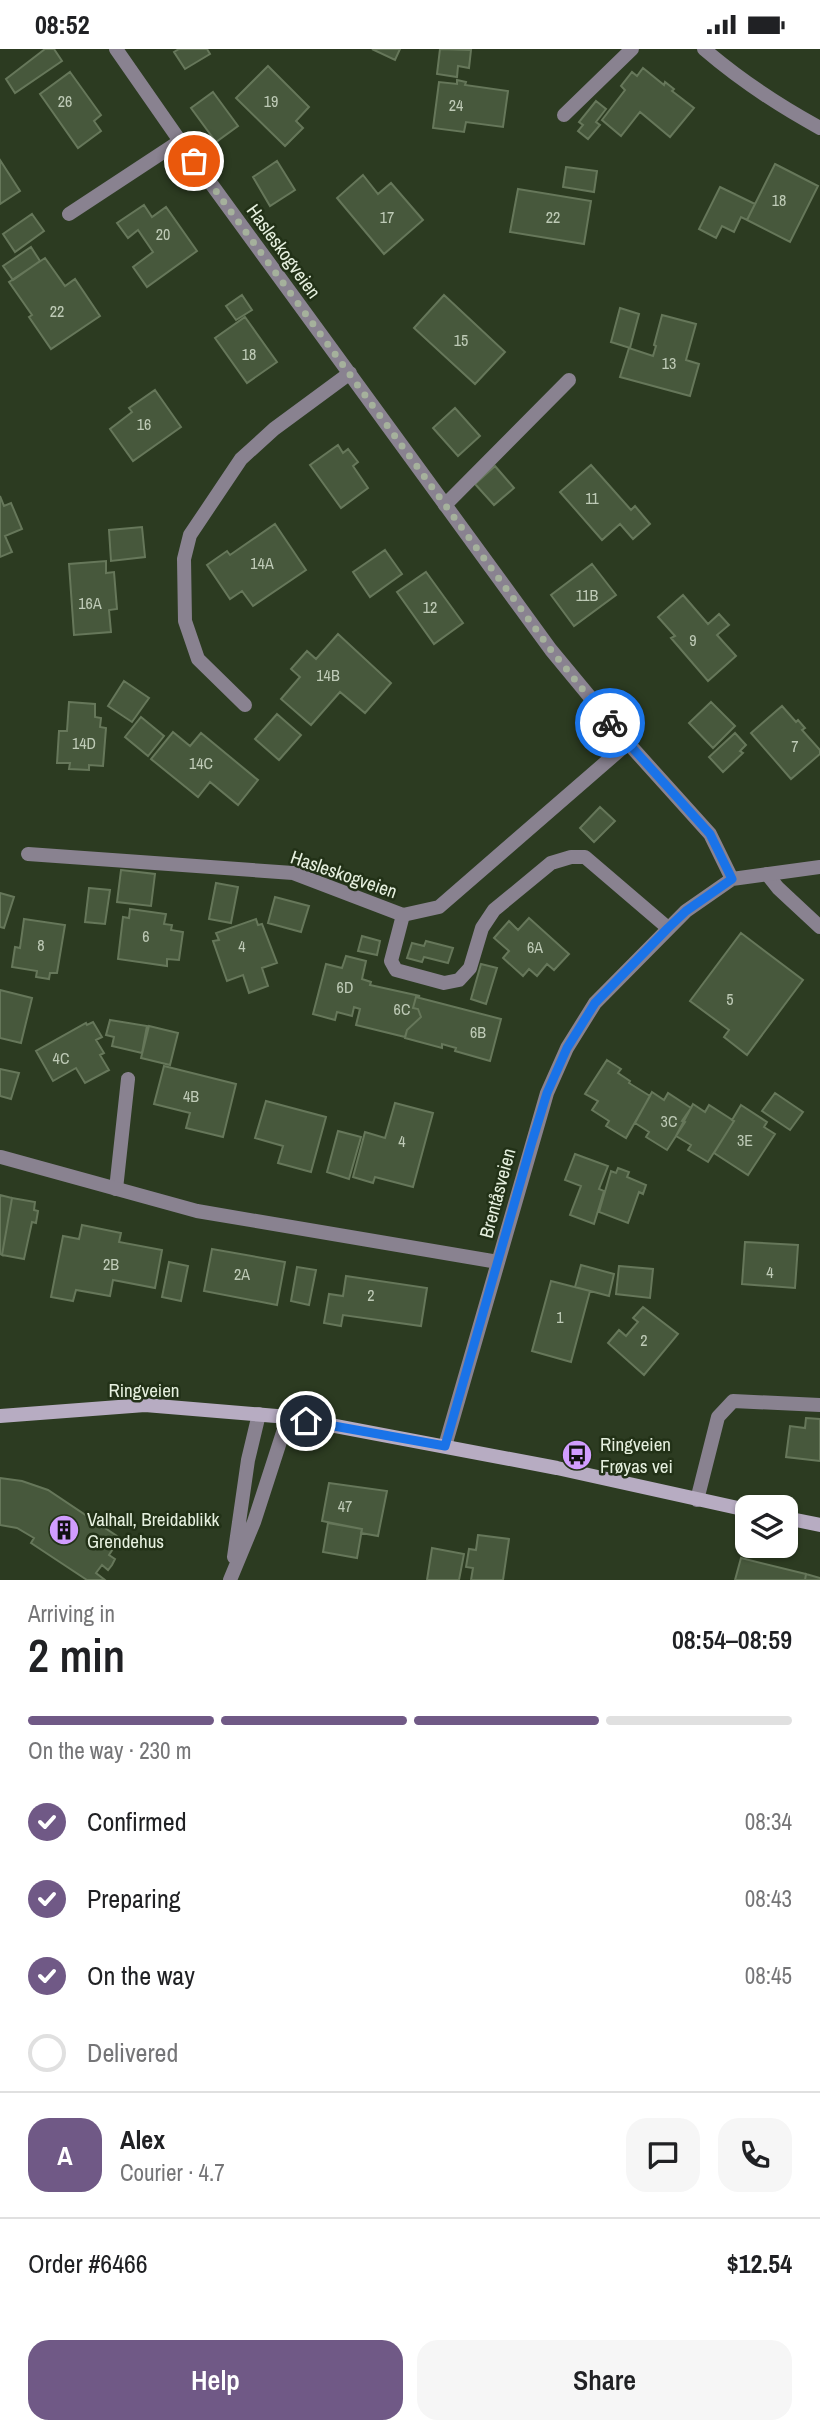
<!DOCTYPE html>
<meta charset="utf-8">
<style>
:root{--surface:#fff;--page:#f6f6f6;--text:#202124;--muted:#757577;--line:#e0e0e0;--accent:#705986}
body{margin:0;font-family:"Archivo Narrow",sans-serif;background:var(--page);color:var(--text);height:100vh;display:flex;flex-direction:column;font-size:26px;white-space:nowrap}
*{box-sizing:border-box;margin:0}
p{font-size:23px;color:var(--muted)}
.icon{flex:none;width:38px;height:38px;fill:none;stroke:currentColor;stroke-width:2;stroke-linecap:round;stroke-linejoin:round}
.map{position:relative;height:1531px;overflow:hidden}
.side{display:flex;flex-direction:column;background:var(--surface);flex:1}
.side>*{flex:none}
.buttons{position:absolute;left:735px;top:1446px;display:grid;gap:14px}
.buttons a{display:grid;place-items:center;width:63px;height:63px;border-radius:14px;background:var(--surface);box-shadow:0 2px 5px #0004;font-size:35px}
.pin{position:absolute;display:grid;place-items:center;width:60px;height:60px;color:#fff;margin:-30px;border:4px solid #fff;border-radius:50%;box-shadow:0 2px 7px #0007}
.courier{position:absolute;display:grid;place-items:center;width:70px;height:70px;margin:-35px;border:5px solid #1a73e8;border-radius:50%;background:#fff;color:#222;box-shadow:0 2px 9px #0007}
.summary em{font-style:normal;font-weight:600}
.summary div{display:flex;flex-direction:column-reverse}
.summary{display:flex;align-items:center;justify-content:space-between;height:119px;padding:0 28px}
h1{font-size:46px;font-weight:600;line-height:52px}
.bar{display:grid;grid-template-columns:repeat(4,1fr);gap:10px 7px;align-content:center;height:84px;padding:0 28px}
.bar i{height:9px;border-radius:5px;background:var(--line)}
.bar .selected{background:var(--accent)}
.bar p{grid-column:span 4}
.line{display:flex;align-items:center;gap:18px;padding:0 28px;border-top:2px solid var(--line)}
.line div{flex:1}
.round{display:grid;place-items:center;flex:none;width:74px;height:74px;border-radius:21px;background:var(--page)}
ol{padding:0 28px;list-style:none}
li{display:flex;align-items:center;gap:21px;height:77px}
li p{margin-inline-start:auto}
li .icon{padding:7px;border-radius:50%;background:var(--accent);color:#fff;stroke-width:4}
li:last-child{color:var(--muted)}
li i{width:38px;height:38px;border:4px solid var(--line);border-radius:50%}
.primary-button{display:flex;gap:14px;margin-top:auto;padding:14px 28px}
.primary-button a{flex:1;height:80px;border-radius:21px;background:var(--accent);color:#fff;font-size:28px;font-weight:600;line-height:80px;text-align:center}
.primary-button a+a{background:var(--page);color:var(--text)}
.status{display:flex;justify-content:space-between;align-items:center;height:49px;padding:0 35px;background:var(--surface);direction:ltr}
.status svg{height:19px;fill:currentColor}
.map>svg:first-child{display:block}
.building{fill:#47583c;stroke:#66775a;stroke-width:2}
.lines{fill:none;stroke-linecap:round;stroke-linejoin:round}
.service{stroke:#898290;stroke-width:14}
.minor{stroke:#898290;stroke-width:14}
.secondary{stroke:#b7acc2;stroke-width:14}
.done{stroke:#a5b19c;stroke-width:7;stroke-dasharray:0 12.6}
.route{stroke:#1a73e8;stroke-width:9}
.labels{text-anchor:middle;stroke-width:5;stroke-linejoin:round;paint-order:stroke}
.number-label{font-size:16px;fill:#becab6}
.street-label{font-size:19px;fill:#e6f0df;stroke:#223117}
.poi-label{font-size:19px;fill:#e6f0df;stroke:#223117;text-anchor:start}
</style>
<div class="status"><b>08:52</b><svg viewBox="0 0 49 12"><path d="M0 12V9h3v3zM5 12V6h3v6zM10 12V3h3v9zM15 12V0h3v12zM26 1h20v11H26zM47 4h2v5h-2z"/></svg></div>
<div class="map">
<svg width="820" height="1531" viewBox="0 0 820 1531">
<rect width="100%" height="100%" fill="#2c3b21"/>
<path class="building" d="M45,0H54L62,12L15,44L6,30Z
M179,0H207L210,5L185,20L174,3Z
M372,0H400L395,11Z
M440,0L471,1L469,19L458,17L457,28L437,25Z
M268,17L309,58L296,72L303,79L285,97L236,49Z
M643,19L664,36L665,33L674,40L672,42L694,59L670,88L640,63L621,87L602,71L625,41L621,37L632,23L637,27Z
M70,23L101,66L94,72L101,82L78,99L40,45Z
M457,31L466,33L465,36L508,42L503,78L466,73L464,83L433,79L439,33L457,35Z
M213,43L238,77L216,93L191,59Z
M596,52L606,60L596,73L600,76L588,90L578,82L583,76L579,73Z
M0,111L20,142L0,155Z
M277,112L295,141L270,157L253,128Z
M775,115L818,137L790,193L747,171Z
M566,118L597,122L594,143L563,138Z
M363,126L378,145L391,134L423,171L384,205L337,149Z
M720,138L755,155L747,171L741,168L734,183L722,177L716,189L699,180Z
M518,140L591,152L584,195L510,183Z
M144,156L152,168L166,158L197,202L147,238L133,218L153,203L138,181L128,189L117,174Z
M32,165L44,182L15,203L3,185Z
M31,198L40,212L13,231L3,217Z
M45,209L65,237L75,230L100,267L51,300L29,268L32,266L9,233Z
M242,246L252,261L236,271L226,257Z
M444,246L505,303L475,335L414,279Z
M620,259L639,265L630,299L611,293Z
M662,266L696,275L686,311L699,315L690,347L620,328L629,299L653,307L656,297L654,296Z
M245,268L277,313L247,334L215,289Z
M155,341L181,378L133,412L110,380L132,363L129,359Z
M455,359L480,387L458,407L433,379Z
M338,396L343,404L348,400L358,413L353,417L368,439L341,459L310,416Z
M591,416L631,461L635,457L650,475L633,490L620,475L602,491L560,443Z
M495,417L514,439L494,456L475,435Z
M0,447L4,457L11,454L22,480L5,487L12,503L0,508Z
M275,475L306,521L253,557L242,542L230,550L207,516L227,502L230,506Z
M142,478L145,508L111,512L109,481Z
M385,501L402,525L370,548L353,523Z
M106,512V524L114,523L117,560L109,561L111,583L74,586L69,515Z
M592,515L616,546L574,577L551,546Z
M426,523L463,574L434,595L397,543Z
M683,546L708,575L719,565L729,576L717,586L736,607L708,632L671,589L675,587L658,568Z
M338,585L391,634L365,664L340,643L311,676L281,650L300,628L291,620L307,602L316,610Z
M124,632L149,649L132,673L108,657Z
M69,653L95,655V668L101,669L100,678L106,679L103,717L89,716V721L69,720L70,714H57L59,682H67Z
M711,653L735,677L713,699L689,674Z
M782,657L796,673L798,671L805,679L802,681L820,701V705L791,730L751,684Z
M277,665L301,686L279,711L255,690Z
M141,668L164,687L148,707L125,688Z
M173,683L190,697L201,684L258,731L238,756L210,733L198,748L151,710Z
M735,684L746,696L740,702L743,704L723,723L709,708Z
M600,758L615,772L594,793L580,779Z
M121,821L155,825L151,857L117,853Z
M216,834L238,838L231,874L209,870Z
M89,839L110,841L105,875L85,873Z
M0,844L14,848L4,879L0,878Z
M275,848L309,857L301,883L268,874Z
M130,860L166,865L164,875L172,876L171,881L183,883L179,911L167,910V917L118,910L123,868L129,869Z
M529,869L569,905L554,921L547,915L537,927L529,920L523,927L503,909L509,902L494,889L509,872L518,881Z
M24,870L65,876L57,924H50L49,930L36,928L37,922L12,918L15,898L20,899Z
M256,870L258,876L262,875L277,914L262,919L268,937L249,944L243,926L227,932L213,892L219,891L216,884Z
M741,884L803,931L747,1006L724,988L729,981L690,952Z
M362,887L380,892L377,906L358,902Z
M426,892L453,899L448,914L424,908L422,913L407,909L412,894L424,897Z
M346,907L366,912L362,930L371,933L370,936L420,947L416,948L413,959L418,960L421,968L407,981L405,988L356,976L360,960L354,958L352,967L337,963L335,971L313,965L326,915L342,919Z
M481,915L497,919L486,955L471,950Z
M0,941L32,949L21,994L0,989Z
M416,948L501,970L490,1012L455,1002L456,999L442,995V999L405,989L407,981L421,968L418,960L413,959Z
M110,971L147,977L142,1004L112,997L114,988L106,986Z
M93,973L102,988L96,991L104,1004L100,1006L109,1021L85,1034L76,1019L53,1032L36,1002L86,974L87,976Z
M149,977L178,984L170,1016L141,1009Z
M607,1011L621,1020L618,1024L630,1032L629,1034L650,1047L626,1089L606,1077L609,1072L592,1061L598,1052L585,1045Z
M164,1017L236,1035L223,1088L186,1079L190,1064L154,1055Z
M0,1020L19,1024L11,1050L0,1047Z
M652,1043L664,1051L668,1044L691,1059L682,1072L685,1073L667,1101L646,1088L649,1083L635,1074Z
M775,1044L803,1063L790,1081L762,1062Z
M266,1052L326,1068L311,1123L278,1114L283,1097L255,1089Z
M395,1054L433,1064L413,1138L375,1128L373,1134L353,1128L365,1083L385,1089Z
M693,1055L705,1063L709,1056L734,1072L708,1113L688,1101L691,1096L676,1087Z
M741,1056L767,1073L764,1078L775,1085L748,1126L714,1104L734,1072L732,1071Z
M338,1082L361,1088L349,1130L327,1123Z
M575,1105L608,1117L599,1140L604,1142L594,1175L570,1166L581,1137L565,1131Z
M618,1119L629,1123L627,1128L646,1136L643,1145L639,1143L628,1174L599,1163L611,1122L616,1124Z
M0,1146L12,1149L2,1206L0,1205Z
M12,1149L35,1153L34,1161L38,1162L36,1174L32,1173L24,1210L2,1206Z
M82,1176L121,1184L119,1193L162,1201L155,1239L113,1231L110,1247L76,1241L73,1252L51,1248L63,1187L79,1190Z
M745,1193L798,1196L795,1239L742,1235Z
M212,1200L285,1213L277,1256L204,1242Z
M169,1213L188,1217L181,1252L162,1248Z
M581,1216L614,1225L609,1247L575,1238Z
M619,1217L653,1220L650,1249L616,1245Z
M297,1218L316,1221L309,1256L291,1252Z
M346,1227L427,1239L421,1277L343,1266L341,1277L324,1274L329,1245L343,1247Z
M551,1232L590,1242L571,1313L532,1302Z
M643,1258L678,1285L644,1326L608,1294L619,1281L626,1287L638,1273L633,1269Z
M806,1369L820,1370V1412L786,1408L790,1377L805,1379Z
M0,1429L22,1432L48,1441L120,1489L109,1506L115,1510L112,1516L108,1521L102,1516L96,1524L105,1531H87L31,1494L34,1489L17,1479L0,1476Z
M329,1434L387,1442L378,1487L361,1484L362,1480L322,1472Z
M328,1474L362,1480L357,1509L323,1503Z
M478,1486L509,1490L503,1531H471L473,1519L466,1518L469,1500L476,1501Z
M432,1499L464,1505L459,1531H427Z
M741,1509L806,1525L805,1531H735Z
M806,1525L820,1529V1531H805Z"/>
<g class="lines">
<path class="service" d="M564,66L632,0
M69,165L180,92
M445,456L569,331
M767,825L778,839L820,878
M403,866L391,912L396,921L444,934L459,931L470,919L482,879L494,861L551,814L571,808H585L668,879
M116,1140L128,1030"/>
<path class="minor" d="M116,0L180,92L551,601L628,694L710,785L732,830
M704,0C740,31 778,56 820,79
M245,656L198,610L185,572L184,510L190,486L241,410L274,380L350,324
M28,805L293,824L403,866L439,858L628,694
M1,1108L197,1162L498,1213
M445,1397L547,1044L567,999L595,954L686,862L732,830L820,818
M697,1451L718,1368L733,1352L820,1356
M234,1508L248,1411L259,1365
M230,1531L254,1473L288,1368"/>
<path class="secondary" d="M0,1367L145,1356L288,1368L557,1419L747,1461
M786,1469L820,1476"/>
</g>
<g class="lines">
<path class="done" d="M194,112L551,601L610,674"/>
<path class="route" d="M306,1372L445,1397L531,1096L547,1044L567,999L595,954L668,879L686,862L732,830L710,785L610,674"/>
</g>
<defs>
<g id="bus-disc" transform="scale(1.575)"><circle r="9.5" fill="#d19dfe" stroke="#223117"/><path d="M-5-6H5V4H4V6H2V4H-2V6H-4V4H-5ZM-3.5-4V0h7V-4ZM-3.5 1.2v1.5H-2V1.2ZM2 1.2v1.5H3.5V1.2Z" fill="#111"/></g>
<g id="building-disc" transform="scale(1.575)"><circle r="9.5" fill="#d19dfe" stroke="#223117"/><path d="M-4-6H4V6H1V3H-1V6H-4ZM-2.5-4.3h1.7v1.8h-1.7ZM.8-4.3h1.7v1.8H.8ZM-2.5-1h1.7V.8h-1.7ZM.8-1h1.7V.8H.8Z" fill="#111"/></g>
</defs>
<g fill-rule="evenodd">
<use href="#bus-disc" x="577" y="1406"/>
<use href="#building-disc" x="64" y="1481"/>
</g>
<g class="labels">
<g class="number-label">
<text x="65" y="58">26</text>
<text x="271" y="58">19</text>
<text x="456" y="62">24</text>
<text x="779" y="157">18</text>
<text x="387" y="174">17</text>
<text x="553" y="174">22</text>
<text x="163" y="191">20</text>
<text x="57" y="268">22</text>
<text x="461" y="297">15</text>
<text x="249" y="311">18</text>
<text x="669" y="320">13</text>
<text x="144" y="381">16</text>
<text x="592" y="455">11</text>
<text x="262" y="520">14A</text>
<text x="587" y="552">11B</text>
<text x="90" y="560">16A</text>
<text x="430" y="564">12</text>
<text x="693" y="597">9</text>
<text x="328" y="632">14B</text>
<text x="84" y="700">14D</text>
<text x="795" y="703">7</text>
<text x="201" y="720">14C</text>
<text x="146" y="893">6</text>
<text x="41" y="902">8</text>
<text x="242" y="903">4</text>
<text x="535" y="904">6A</text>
<text x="345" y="944">6D</text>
<text x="730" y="956">5</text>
<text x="402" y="966">6C</text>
<text x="478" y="989">6B</text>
<text x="61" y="1015">4C</text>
<text x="191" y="1053">4B</text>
<text x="669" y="1078">3C</text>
<text x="745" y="1097">3E</text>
<text x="402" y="1098">4</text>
<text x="111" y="1221">2B</text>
<text x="770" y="1229">4</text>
<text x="242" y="1231">2A</text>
<text x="371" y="1252">2</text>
<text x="560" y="1274">1</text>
<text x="644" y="1297">2</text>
<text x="345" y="1463">47</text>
</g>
<g class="street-label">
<text transform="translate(284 202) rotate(54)" y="7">Hasleskogveien</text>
<text transform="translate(344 825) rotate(19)" y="7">Hasleskogveien</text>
<text transform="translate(497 1144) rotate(-75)" y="7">Brentåsveien</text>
<text x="144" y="1348">Ringveien</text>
</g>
<g class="poi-label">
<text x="600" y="1402">Ringveien<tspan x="600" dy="22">Frøyas vei</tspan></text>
<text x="87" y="1477">Valhall, Breidablikk<tspan x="87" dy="22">Grendehus</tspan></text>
</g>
</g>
</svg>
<div class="buttons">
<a><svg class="icon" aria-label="layers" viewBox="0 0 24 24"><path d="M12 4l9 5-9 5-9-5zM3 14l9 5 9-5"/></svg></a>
</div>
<div class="pin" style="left:194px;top:112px;background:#ea580c"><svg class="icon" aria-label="bag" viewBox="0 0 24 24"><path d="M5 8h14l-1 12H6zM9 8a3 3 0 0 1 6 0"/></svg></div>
<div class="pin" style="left:306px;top:1372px;background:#1f2937"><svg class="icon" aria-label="home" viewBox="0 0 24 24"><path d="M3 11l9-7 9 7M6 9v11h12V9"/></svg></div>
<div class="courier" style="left:610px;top:674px"><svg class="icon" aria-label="bike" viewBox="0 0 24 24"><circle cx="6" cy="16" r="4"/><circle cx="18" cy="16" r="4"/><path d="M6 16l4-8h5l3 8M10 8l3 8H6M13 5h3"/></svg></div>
</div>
<section class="side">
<div class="summary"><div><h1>2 min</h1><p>Arriving in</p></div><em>08:54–08:59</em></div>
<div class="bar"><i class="selected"></i><i class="selected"></i><i class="selected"></i><i></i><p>On the way · 230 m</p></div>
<ol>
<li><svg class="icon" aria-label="check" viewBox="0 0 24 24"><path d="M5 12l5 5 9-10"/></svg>Confirmed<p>08:34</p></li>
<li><svg class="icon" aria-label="check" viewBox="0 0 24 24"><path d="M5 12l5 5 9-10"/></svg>Preparing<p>08:43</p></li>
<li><svg class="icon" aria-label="check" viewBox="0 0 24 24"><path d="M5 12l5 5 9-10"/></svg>On the way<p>08:45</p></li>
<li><i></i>Delivered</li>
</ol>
<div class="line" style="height:126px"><b class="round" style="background:var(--accent);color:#fff">A</b><div><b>Alex</b><p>Courier · 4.7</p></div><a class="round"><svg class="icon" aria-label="chat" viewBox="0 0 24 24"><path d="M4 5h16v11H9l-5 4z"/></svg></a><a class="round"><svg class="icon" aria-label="phone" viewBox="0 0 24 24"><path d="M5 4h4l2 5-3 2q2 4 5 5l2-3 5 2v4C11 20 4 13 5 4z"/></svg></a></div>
<div class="line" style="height:91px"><div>Order #6466</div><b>$12.54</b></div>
<div class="primary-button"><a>Help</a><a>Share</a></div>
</section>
